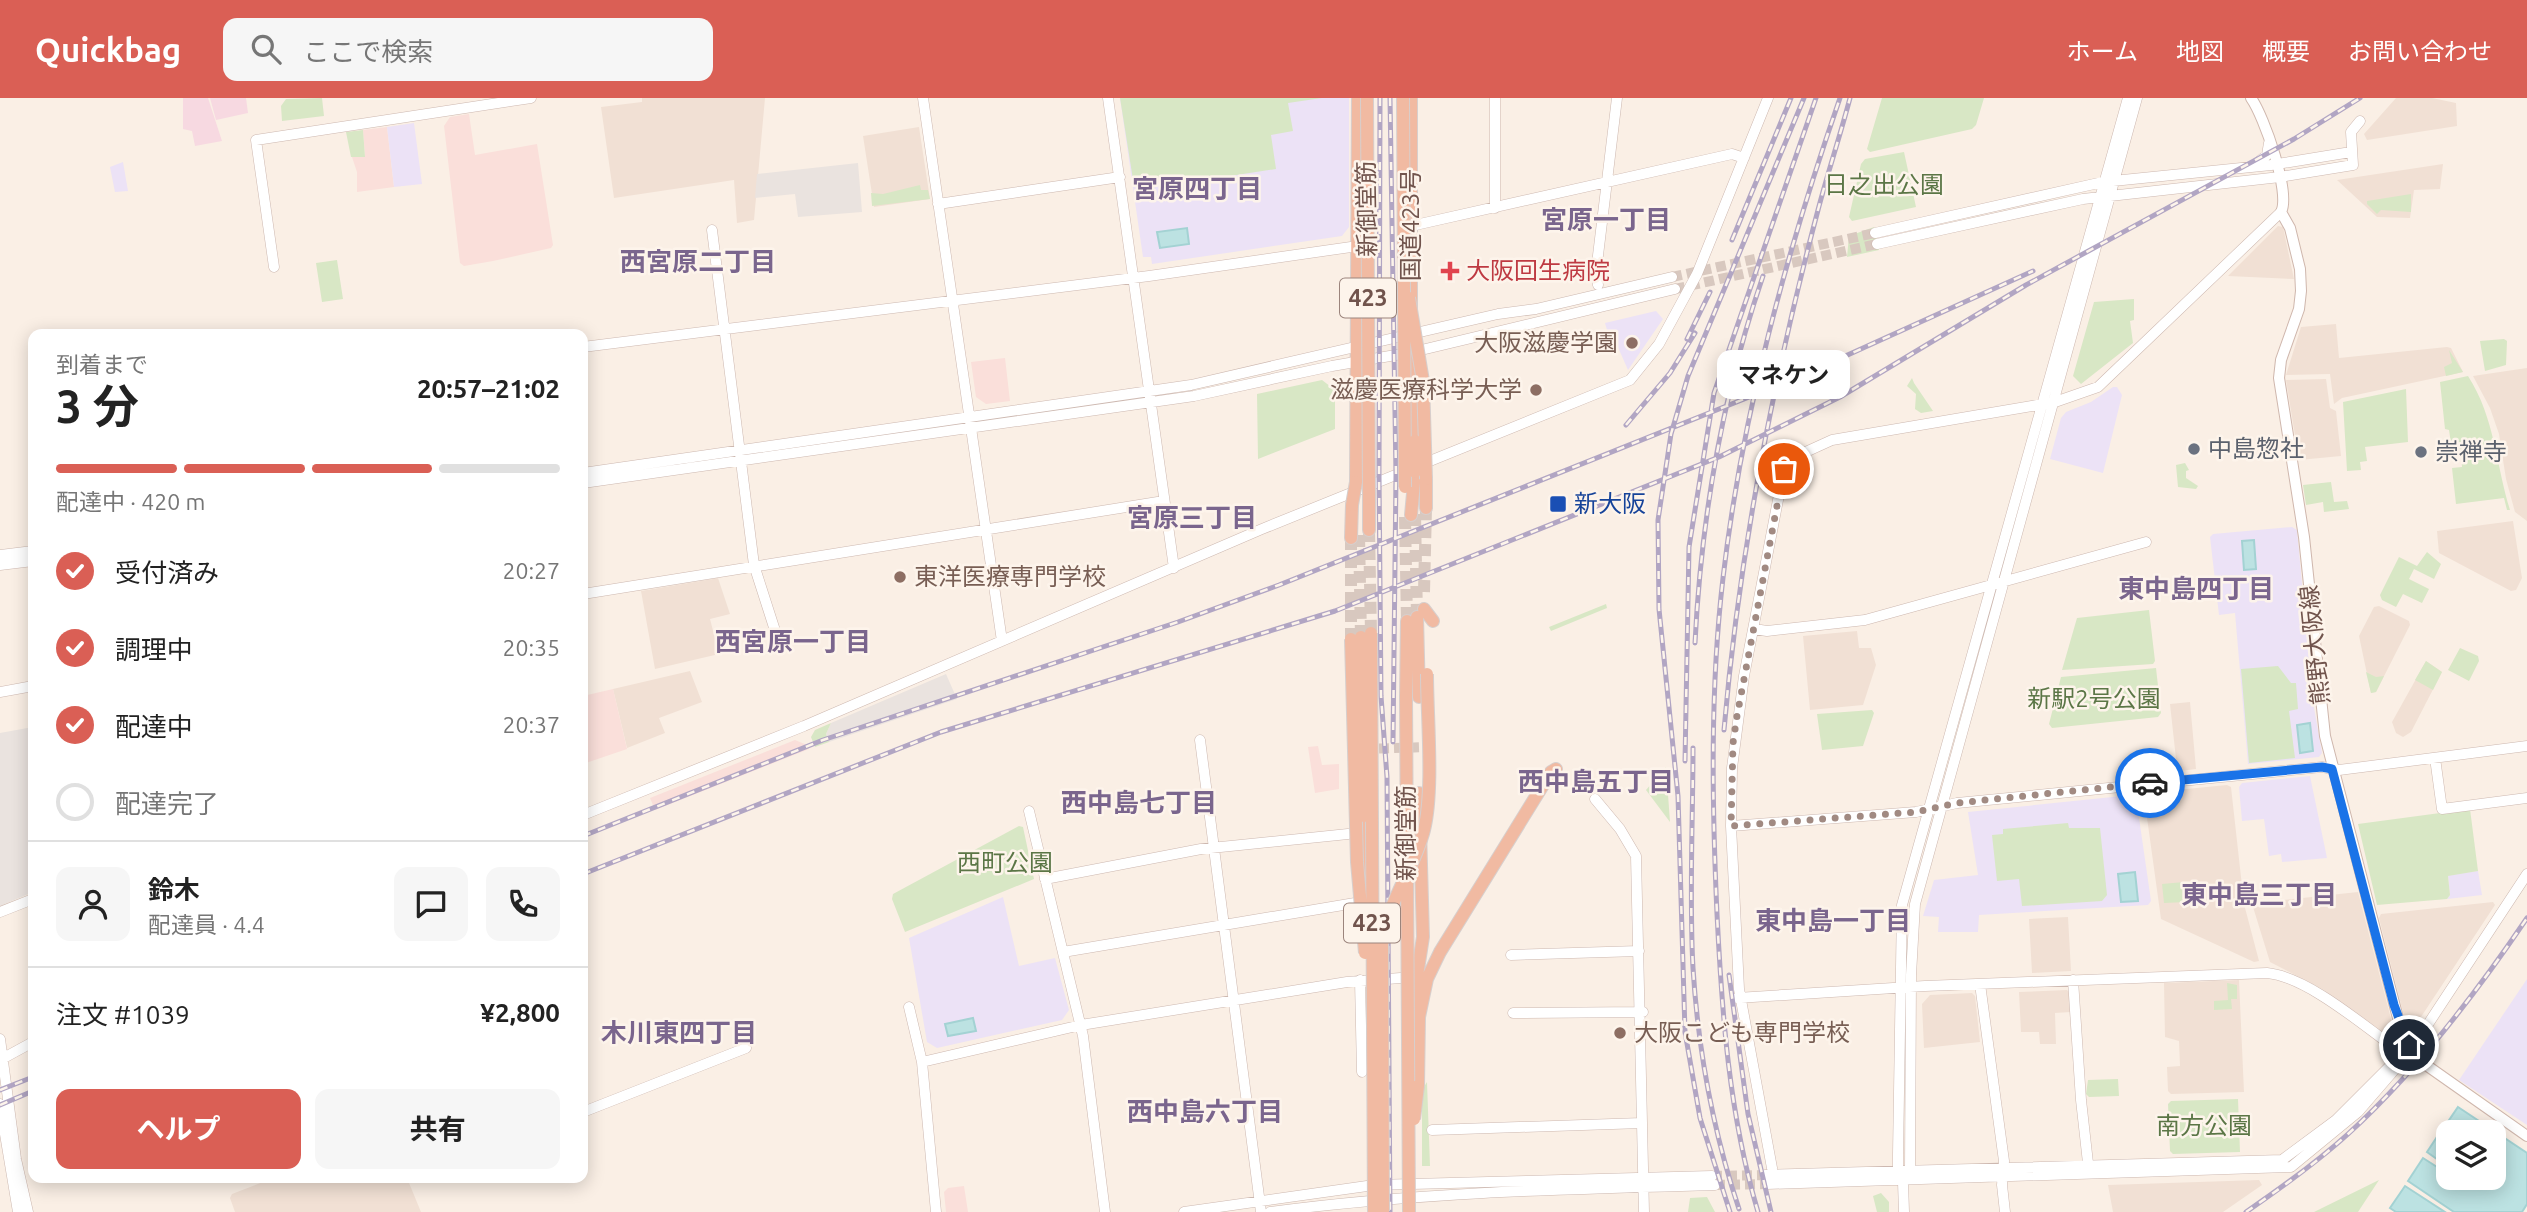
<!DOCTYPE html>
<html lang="ja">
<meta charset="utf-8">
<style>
:root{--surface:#fff;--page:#f6f6f6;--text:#222;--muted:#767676;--line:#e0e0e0;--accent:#da5f55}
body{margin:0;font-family:Ubuntu,"Noto Sans JP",sans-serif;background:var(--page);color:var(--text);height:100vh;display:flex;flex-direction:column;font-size:26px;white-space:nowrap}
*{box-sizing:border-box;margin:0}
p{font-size:23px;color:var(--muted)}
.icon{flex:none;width:38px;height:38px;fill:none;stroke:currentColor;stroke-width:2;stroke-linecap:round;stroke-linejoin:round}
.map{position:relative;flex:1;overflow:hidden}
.details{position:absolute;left:28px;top:231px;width:560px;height:854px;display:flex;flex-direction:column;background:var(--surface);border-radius:14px;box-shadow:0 4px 18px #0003}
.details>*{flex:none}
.controls{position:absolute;left:2436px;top:1022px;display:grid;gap:14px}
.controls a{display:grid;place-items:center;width:70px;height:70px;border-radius:14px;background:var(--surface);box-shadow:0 4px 18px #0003;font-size:35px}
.pin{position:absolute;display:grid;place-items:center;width:60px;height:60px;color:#fff;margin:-30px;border:4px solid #fff;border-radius:50%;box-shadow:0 2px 7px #0007}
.courier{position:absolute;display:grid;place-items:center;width:70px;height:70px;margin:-35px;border:5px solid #1a73e8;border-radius:50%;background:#fff;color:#222;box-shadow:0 2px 9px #0007}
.bubble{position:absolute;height:49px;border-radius:14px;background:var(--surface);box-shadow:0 4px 18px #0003;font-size:23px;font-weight:700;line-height:49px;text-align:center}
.summary em{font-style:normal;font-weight:700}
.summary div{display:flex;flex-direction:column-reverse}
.summary{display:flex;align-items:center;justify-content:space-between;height:119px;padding:0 28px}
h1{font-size:46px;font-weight:700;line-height:52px}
.bar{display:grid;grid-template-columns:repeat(4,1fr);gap:10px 7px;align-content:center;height:84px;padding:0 28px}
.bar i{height:9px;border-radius:5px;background:var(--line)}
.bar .active{background:var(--accent)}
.bar p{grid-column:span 4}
.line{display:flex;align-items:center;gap:18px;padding:0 28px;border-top:2px solid var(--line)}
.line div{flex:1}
.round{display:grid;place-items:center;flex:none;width:74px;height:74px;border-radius:14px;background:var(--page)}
ol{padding:0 28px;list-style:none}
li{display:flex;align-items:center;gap:21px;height:77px}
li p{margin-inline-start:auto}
li .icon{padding:7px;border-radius:50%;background:var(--accent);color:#fff;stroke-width:4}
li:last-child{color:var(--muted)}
li i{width:38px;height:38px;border:4px solid var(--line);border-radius:50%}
.action{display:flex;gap:14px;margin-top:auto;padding:14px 28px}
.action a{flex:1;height:80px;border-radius:14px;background:var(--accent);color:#fff;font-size:28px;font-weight:700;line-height:80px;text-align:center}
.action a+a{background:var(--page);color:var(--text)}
header{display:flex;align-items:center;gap:42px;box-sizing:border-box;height:98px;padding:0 35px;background:var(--accent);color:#fff}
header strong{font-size:33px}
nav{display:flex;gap:38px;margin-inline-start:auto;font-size:24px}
.search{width:490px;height:63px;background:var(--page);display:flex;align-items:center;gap:18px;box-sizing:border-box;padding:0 24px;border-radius:14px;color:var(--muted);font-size:26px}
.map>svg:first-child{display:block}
.residential{fill:#f1e0d4}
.commercial{fill:#fadfda}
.industrial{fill:#eae3df}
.education{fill:#ece2f6}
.medical{fill:#f7d9e1}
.green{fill:#d8e7c5}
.water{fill:#bce2e2;stroke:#a3d2d3;stroke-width:2}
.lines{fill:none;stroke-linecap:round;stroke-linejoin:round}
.tertiary-tunnel{stroke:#d8c8bf;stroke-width:10;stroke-dasharray:10 5;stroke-linecap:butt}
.trunk-tunnel{stroke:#d8c8bf;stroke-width:12;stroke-dasharray:12 6;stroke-linecap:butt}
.tertiary-casing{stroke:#cdb8b0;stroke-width:11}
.secondary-casing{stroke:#cfb7ad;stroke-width:12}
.trunk-casing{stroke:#d7cfcd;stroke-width:14}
.tertiary{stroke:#fff;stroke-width:10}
.secondary{stroke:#fff;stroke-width:10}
.trunk{stroke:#f1baa2;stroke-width:12}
.rail-casing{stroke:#b1a5c3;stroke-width:5}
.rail{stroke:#fdf4eb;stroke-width:2.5;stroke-dasharray:8;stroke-linecap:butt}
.trunk-bridge-casing{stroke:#d7cfcd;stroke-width:14;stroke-linecap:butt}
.trunk-bridge{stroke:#f1baa2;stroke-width:12}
.done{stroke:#a18a82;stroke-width:7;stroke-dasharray:0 12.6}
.route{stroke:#1a73e8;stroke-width:9}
.health-dot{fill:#e0444e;stroke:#fdf4eb;stroke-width:2.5}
.education-dot{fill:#8d6e63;stroke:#fdf4eb;stroke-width:2.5}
.worship-dot{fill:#6b7280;stroke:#fdf4eb;stroke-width:2.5}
.transit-dot{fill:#1a4fb4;stroke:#fdf4eb;stroke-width:2.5}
.labels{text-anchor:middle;stroke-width:5;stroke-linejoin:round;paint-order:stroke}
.shield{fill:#fdf4eb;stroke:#9b847c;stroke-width:2}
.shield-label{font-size:23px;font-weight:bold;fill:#71544d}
.park-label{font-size:24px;fill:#5b7646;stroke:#fdf4eb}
.street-label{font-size:24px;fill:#71544d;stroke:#fdf4eb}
.health-label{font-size:24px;fill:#be3a42;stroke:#fdf4eb;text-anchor:start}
.education-label{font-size:24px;fill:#785e54;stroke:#fdf4eb;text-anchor:end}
.worship-label{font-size:24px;fill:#5b616d;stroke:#fdf4eb;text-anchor:start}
.transit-label{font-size:24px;fill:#164399;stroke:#fdf4eb;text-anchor:start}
.neighbourhood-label{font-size:26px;font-weight:bold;fill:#7a658d;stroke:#fdf4eb}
</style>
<header>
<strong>Quickbag</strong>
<div class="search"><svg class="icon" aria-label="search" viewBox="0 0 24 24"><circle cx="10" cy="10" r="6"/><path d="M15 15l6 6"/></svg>ここで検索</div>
<nav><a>ホーム</a><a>地図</a><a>概要</a><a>お問い合わせ</a></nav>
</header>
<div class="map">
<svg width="2527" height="1114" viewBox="0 0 2527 1114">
<rect width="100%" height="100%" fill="#faefe5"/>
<path class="residential" d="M642,0H765L754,122L737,125L734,82L614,100L601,9L642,4Z
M2396,0H2432L2456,5L2457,28L2367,42L2364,36Z
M919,29L930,101L874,109L863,38Z
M2443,66L2440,91L2414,92L2410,120L2377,119L2337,82Z
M2278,128L2283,129L2294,181L2228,178Z
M2336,226L2339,260L2447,249L2451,250L2463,274L2342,300L2334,306L2330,276L2286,277L2301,229Z
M2527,270V423L2515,414L2506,381L2499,336L2490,310L2473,278Z
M2326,281L2330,310L2336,313L2341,358L2299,362L2286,282Z
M2513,423L2522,480L2516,492L2511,493L2439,455L2437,433Z
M718,480L730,516L710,521L719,556L655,571L641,493Z
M2379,508L2409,523L2410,527L2376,594L2371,595L2359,538L2374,509Z
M1857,533L1859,550H1871L1876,567L1863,607L1810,612L1803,538Z
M2426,563L2442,574L2411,634L2403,639L2396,635L2392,624Z
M690,573L702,604L659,620L665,635L627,650L613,591Z
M2190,604L2196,671L2180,673L2177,670L2170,606Z
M2227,687L2231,689L2244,806L2259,863L2254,864L2161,821L2144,698L2146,695Z
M2358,794L2395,936L2401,946L2399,949L2328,899L2330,897L2324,892L2270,864L2253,809L2256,805Z
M2493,804L2495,807L2417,925L2405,922L2379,820L2381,816Z
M2068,819L2071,873L2032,875L2029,821Z
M2239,882L2244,994L2171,996L2168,993L2167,969L2180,968L2179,943L2165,939L2164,885Z
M2067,892L2070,895L2071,914L2055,915L2056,946H2040L2039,934H2021L2019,894Z
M1972,895L1975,898L1980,944L1924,950L1922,906L1930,897Z
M273,1080H407L421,1114H235L230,1100L232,1096Z
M2259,1082L2262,1087L2223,1114H2113L2108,1087Z"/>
<path class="commercial" d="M469,16L475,57L537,46L553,147L551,150L493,163L464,168L460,165L444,28L450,19Z
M387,29L394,89L357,94V74L352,59L365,58L363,32Z
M1005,260L1010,303L986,306L976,299L971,264Z
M613,591L627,651L583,666V598Z
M795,642L807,647L809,651L655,712L650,700Z
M1318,648L1322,667L1339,666V691L1315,695L1308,649Z
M964,1088L968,1114H946L944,1094L948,1090Z"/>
<path class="industrial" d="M858,65L862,114L798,119L795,96L755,100L757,76Z
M946,576L957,601L829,644L826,636L831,625Z
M33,629V794L0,808V635Z"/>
<path class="education" d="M1120,0H1349V129L1342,138L1152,166L1151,159H1143Z
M414,25L422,86L394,89L387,29Z
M123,64L128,93L115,94L110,69Z
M1656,213L1663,221L1628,272L1613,238L1609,239L1605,225Z
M2113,289H2117L2122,297L2103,375L2050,361L2061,320L2066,314L2091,304Z
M2292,429L2297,432L2313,604L2322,655L2319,659L2248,666L2235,515L2219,517L2210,439L2213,436Z
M2310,678L2327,760L2282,764L2281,756L2269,758L2264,721L2242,723L2239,689L2242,685Z
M2132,697L2136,699L2151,803L2148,807L1979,817L1978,834H1938L1939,819L1923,818L1934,782L1978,777L1968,714Z
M2478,773L2482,797L2447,801L2450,797L2448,777Z
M1003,799L1019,868L1055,860L1069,912L1062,922L937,950L927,944L909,840Z
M2527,881V1027L2459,982Z"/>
<path class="medical" d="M183,0H208L222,43L195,48L192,33L183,31Z
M210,0H246L248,15L216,22Z"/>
<path class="green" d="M322,0L324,18L282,23L281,8L286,1Z
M1120,0H1322L1288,5L1293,33L1271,37L1276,71L1198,83L1197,78L1134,88Z
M1882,0H1984L1976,27L1972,31L1870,54L1867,51Z
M363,32L365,59H351L346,34Z
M1904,54L1916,109L1852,123L1849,119L1861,66L1865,61Z
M920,87L921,92H928L930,101L872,108L871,95L883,96Z
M2411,96V114L2381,112L2377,116L2367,106V103Z
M1874,129L1879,152L1847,159L1849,138Z
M337,162L343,201L322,204L316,165Z
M2134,201V222L2130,223L2133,245L2081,286L2073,278L2094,204Z
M2504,241L2507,243L2506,267L2485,273L2480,243Z
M2449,252L2463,274L2446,278L2444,269L2452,265Z
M2468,278C2495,320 2496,367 2510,412H2507L2504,400L2456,406L2452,370L2462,369L2461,351L2452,352L2449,332L2445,331L2440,284Z
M1912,280L1914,285L1933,313L1921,315L1915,311L1916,296L1907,288Z
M1322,282L1335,292V331L1258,361L1257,296Z
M2406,291L2408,344L2365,349L2367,363L2360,364L2361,372L2347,373L2343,304Z
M2185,365L2189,372L2186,373V380L2198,388L2196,391L2178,389L2176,367Z
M2331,384L2334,404L2347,403L2349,411L2324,414L2323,404L2306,407L2303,387Z
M2427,454L2441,466L2434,481L2414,471L2409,481L2429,491L2422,505L2403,496L2396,509L2382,502L2380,497L2399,459L2417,468Z
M1606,506L1607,510L1551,533L1549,529Z
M2149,512L2155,563L2153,566L2062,572L2077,520Z
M2460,550L2478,558L2479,563L2469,583L2448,572Z
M2426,563L2442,574L2433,592L2415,582Z
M2278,568L2291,585H2296L2298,611L2289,613L2295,660L2249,665L2241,571Z
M2156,570L2161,615L2158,619L2052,630L2049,626L2061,579Z
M2366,574L2376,579L2384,578L2376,594L2371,595Z
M1872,612L1874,615L1863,648L1822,652L1817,616Z
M831,625L826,636L829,644L815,649L811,639L815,632Z
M1666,669L1670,724L1646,692Z
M2470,711L2478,773L2448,778L2450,797L2447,801L2377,807L2358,726Z
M2068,725L2069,730H2100L2107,797L2102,803L2022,808L2019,781L1997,783L1992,737L2003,736V731Z
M1019,728L1023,729L1034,781L905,834L892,801L893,796Z
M2184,784L2186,804L2164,805L2162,786Z
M2227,885L2237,887V901H2231L2232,911L2214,912V903L2228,902Z
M2118,981L2119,998L2089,999L2086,996L2088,982Z
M1427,984L1430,1068H1422V992Z
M2238,1001L2240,1054L2173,1056L2170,1053L2168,1006L2171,1003Z
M2379,1082L2358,1114H2314Z
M1881,1095L1889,1104V1114H1877L1873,1098Z
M1707,1099L1715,1114H1688L1690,1100Z"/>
<path class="water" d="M1187,130L1189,146L1160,150L1157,134Z
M2254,442L2256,471L2244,472L2242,443Z
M2310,625L2313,653L2300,655L2297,627Z
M2135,774L2138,803L2121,804L2118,776Z
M973,920L976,933L948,938L945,926Z
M2458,1009L2527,1055V1106L2522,1114H2454L2408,1083L2423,1060L2445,1074L2448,1069L2427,1054L2439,1036L2448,1042V1080H2494V1034L2448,1035L2443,1031Z
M2405,1088L2445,1114H2396L2390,1110Z"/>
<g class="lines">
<path class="tertiary-tunnel" d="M1672,179L1875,135
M1675,191L1877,146
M1364,651L1431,649
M1712,1078L1765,1077
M1715,1087L1767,1086"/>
<path class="trunk-tunnel" d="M1415,416L1417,519
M1405,419L1407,523
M1369,432L1371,535
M1359,437L1361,539
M1351,440V541
M1424,494L1426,410"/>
<g class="tertiary-casing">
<path id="tertiary" d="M923,0L1002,543
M1108,0L1174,470
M1495,0V110
M2252,69L2267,57L2269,45
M938,106L1120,79
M1411,128L1732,56L1744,60
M712,132L754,467L779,545
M1875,135L2103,84L2271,67L2351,54
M1877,146L2083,101L2280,79L2353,67L2351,34L2360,23
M274,169L256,42L531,0
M1598,187L1596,174L1617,0
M583,249L1149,178L1358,148
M583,375L1191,287L1498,216L1536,211L1672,179
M583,385L1194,298L1332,268L1413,254L1675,191
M0,457L33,453
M0,467L33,463
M583,496L1164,403
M1754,531L1767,533L1865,522L2146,444
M0,594L33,588
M1200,642L1261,1114
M2435,660L2442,711L2527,700
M1595,701L1620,731L1636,758L1644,1114
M1029,713L1083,938L1105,1114
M583,717L804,628L1262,431L1630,282L1659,246L1697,176L1768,0
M1731,728L1916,714L1957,705L2322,669L2339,672L2527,648
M1045,781L1201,751L1348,736
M0,814L33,801
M1063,854L1355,805
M1511,857L1639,853
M1360,882L1362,974
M2073,882L2081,1002L2089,1074
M1980,886L2004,1063L2002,1087L2005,1114
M1737,900L1925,888L2267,875C2309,879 2367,931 2402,955H2409
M909,909L922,964
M1513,915L1643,914
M0,941L16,1061L28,1114
M0,962L33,944
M0,1006L18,1114
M583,1014L746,950
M1432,1032L1642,1025
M1772,1070L1739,891L1731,728L1732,670L1744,578L1784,371L1799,357L1832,342L2055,304L2098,289L2281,114
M1765,1077L2282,1062L2336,1022L2396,962
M1903,1084L1910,1073L1911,877L1915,806L2137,0
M1767,1086L2291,1069L2358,1014L2409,955L2527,776
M936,1114L922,964L1081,927L1347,884L1414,879
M1184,1114L1374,1087L1712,1078
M1270,1114C1418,1094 1567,1091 1715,1087
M1904,1114L1903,1084L1898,1073V1057L1902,807L2128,0"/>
</g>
<g class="secondary-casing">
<path id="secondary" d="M2251,0C2264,18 2291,95 2281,114L2290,130L2300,171L2301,193L2299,211L2281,262L2279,280L2304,439L2325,638L2399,924L2409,955L2527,1038"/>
</g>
<g class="trunk-casing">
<path id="trunk" d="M1411,0V210
M1413,249L1415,343
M1356,384L1358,0
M1426,410V381
M1411,417L1415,374
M1369,432V401
M1351,440L1352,407
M1424,511L1433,523
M1417,519L1419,599
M1406,599L1407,523
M1364,729L1366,806
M1412,910L1423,839L1419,695
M1418,988L1419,919L1427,881L1440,854L1551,674L1556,671"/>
</g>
<use href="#tertiary" class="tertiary"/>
<use href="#secondary" class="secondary"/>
<use href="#trunk" class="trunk"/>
<g class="rail-casing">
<path id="rail" d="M1380,0L1379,377L1381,598L1387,679L1390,1114
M1390,0L1396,377L1393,644
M1732,142L1791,0
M1687,241L1710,194
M1626,327L1670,275L1695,235
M1695,545C1701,422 1723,295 1763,178
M1724,632C1739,457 1773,282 1818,112C1828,74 1840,38 1850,0
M1693,650C1693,723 1689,797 1693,870C1698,951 1713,1033 1739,1111
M1685,663L1689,449L1714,295L1816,0
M583,738L823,642L1178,524L1279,487L1799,279L2033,173
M583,776L941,634L1335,513L1719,359L1840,299L2026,187L2294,41L2360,0
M1729,877L1748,1016L1771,1114
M0,992L33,979
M0,1007L33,993
M1730,1114L1700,1020L1685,934L1678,698L1659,511L1658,422L1671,336L1688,278L1804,0
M1758,1114C1729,1016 1722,917 1717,816C1712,705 1710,591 1723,480C1742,316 1786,156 1840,0
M2246,1114C2281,1090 2316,1065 2348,1036C2414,976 2477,894 2527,820"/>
</g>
<use href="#rail" class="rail"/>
<g class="trunk-bridge-casing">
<path id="trunk-bridge" d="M1367,0L1369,401
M1403,0L1405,389
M1409,200L1423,283L1426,381
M1415,343V374
M1352,407L1356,384
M1371,535L1374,1114
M1361,539L1364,718
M1351,541L1357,764L1365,855
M1406,599L1409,1114
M1414,1021L1418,988
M1383,1113L1382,847C1386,805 1414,772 1424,732C1434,692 1427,619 1427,576"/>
</g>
<use href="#trunk-bridge" class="trunk-bridge"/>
</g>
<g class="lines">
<path class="done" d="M1784,371L1737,618L1733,645L1731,728L1916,714L1957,705L2150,685"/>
<path class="route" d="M2150,685L2322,669L2332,671L2394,907L2409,947"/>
</g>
<path class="health-dot" d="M1446.5 162.5h7v7h7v7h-7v7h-7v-7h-7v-7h7z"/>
<g class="education-dot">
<circle cx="1632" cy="245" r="7"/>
<circle cx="1536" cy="292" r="7"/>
<circle cx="900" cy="479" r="7"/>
<circle cx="1620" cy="935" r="7"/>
</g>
<g class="worship-dot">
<circle cx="2194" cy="351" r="7"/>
<circle cx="2421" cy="354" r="7"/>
</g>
<rect class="transit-dot" x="1549" y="397" width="18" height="18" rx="3.5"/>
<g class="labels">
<g class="shield">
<rect x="1340" y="180.5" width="56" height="39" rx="5"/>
<rect x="1344" y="805.5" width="56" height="39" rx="5"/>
</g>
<g class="shield-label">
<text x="1368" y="208">423</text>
<text x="1372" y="833">423</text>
</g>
<g class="park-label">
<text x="1884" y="95">日之出公園</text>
<text x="2094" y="609">新駅2号公園</text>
<text x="1005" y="773">西町公園</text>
<text x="2204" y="1036">南方公園</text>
</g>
<g class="street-label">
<text transform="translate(1367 111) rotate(-91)" y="8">新御堂筋</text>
<text transform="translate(1411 127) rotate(-90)" y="8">国道423号</text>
<text transform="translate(2315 547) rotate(-96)" y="8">熊野大阪線</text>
<text transform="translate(1406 735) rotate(-90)" y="8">新御堂筋</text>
</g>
<g class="health-label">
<text x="1466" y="181">大阪回生病院</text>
</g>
<g class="education-label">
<text x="1618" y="253">大阪滋慶学園</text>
<text x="1522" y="300">滋慶医療科学大学</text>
<text x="914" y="487" text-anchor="start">東洋医療専門学校</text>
<text x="1634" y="943" text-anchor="start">大阪こども専門学校</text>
</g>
<g class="worship-label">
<text x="2208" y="359">中島惣社</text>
<text x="2435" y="362">崇禅寺</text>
</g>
<g class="transit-label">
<text x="1574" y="414">新大阪</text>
</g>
<g class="neighbourhood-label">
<text x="1197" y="100">宮原四丁目</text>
<text x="1606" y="131">宮原一丁目</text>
<text x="698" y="173">西宮原二丁目</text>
<text x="1192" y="429">宮原三丁目</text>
<text x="2196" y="500">東中島四丁目</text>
<text x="793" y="553">西宮原一丁目</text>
<text x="1596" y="693">西中島五丁目</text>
<text x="1139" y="714">西中島七丁目</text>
<text x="2259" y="806">東中島三丁目</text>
<text x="1833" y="832">東中島一丁目</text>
<text x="679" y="944">木川東四丁目</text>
<text x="1205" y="1023">西中島六丁目</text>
</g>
</g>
</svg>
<div class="controls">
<a><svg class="icon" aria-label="layers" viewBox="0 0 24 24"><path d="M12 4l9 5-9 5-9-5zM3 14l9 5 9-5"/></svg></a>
</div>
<div class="pin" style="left:1784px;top:371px;background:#ea580c"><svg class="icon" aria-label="bag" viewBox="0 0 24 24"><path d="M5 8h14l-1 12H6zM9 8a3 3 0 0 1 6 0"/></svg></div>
<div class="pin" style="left:2409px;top:947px;background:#1f2937"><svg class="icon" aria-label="home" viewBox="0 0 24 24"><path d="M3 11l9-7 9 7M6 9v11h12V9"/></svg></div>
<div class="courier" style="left:2150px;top:685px"><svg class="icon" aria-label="car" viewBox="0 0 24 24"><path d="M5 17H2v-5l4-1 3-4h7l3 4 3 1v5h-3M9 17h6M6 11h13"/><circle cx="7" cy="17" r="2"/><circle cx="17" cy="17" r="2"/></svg></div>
<div class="bubble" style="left:1717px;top:252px;width:133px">マネケン</div>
<section class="details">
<div class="summary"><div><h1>3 分</h1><p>到着まで</p></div><em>20:57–21:02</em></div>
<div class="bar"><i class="active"></i><i class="active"></i><i class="active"></i><i></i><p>配達中 · 420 m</p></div>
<ol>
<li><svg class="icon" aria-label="check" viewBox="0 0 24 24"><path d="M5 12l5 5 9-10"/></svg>受付済み<p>20:27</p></li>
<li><svg class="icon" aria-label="check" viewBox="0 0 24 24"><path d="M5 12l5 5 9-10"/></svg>調理中<p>20:35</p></li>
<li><svg class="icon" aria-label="check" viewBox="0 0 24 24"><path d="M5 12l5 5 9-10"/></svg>配達中<p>20:37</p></li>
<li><i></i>配達完了</li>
</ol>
<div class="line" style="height:126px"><a class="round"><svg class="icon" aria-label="person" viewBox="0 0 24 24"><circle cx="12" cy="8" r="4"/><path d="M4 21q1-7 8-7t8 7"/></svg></a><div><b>鈴木</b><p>配達員 · 4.4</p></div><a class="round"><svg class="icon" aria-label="chat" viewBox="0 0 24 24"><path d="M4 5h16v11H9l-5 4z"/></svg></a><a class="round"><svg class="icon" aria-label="phone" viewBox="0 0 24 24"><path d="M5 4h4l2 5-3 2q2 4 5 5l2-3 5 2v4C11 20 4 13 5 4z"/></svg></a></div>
<div class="line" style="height:91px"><div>注文 #1039</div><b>¥2,800</b></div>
<div class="action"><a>ヘルプ</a><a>共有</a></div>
</section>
</div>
